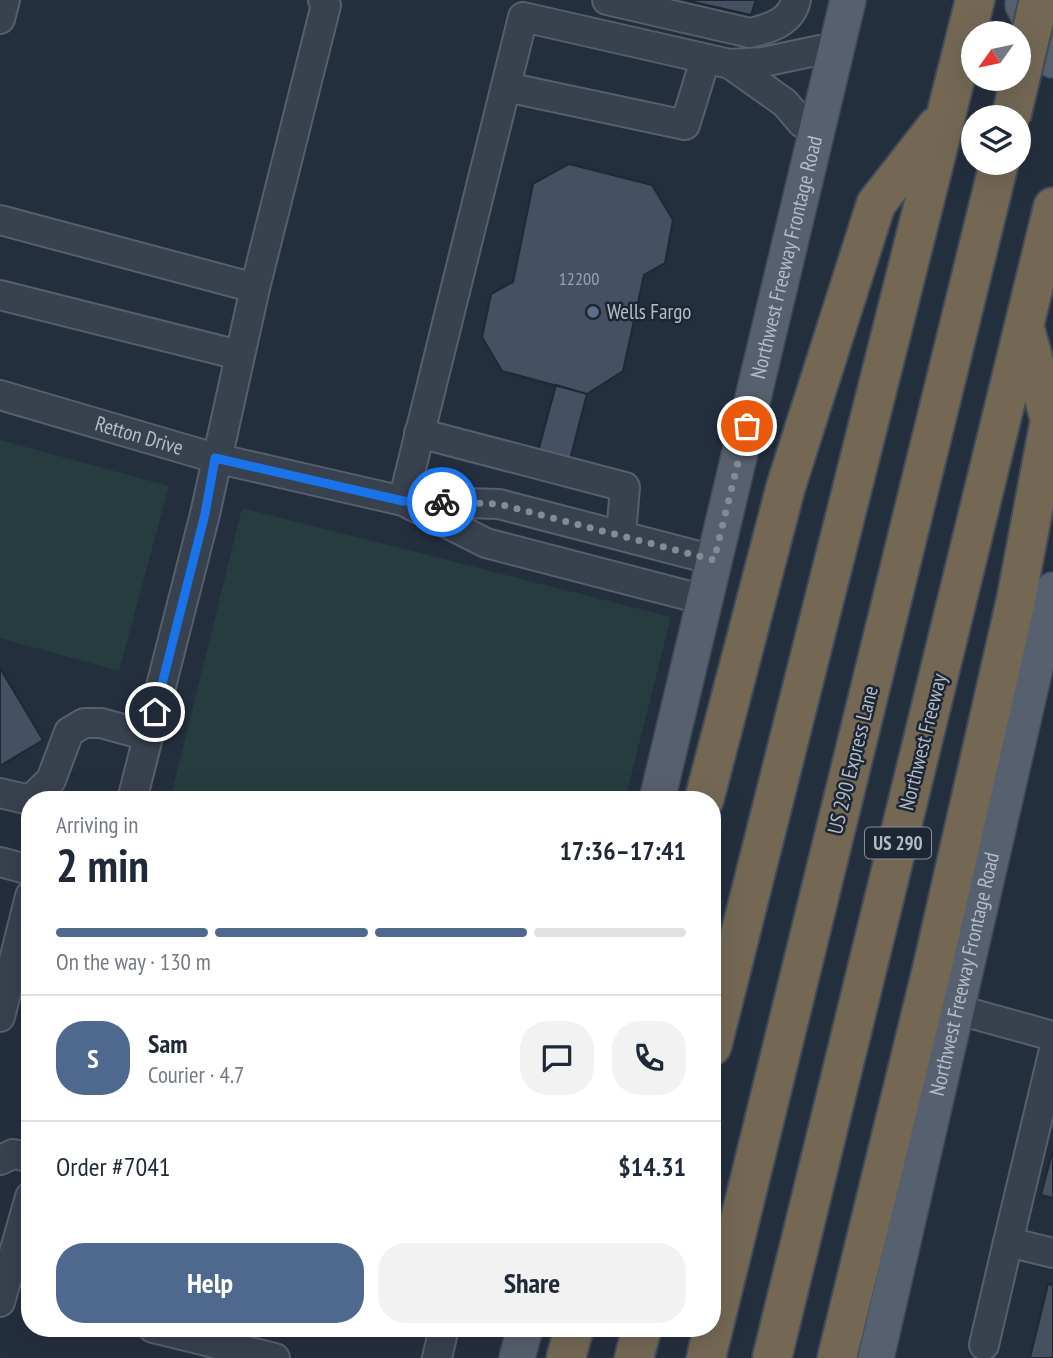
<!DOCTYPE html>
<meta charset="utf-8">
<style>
:root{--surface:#fff;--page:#f2f2f3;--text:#1f2937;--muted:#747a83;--line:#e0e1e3;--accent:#4f688e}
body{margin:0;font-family:"PT Sans Narrow",sans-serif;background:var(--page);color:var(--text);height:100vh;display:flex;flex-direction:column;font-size:26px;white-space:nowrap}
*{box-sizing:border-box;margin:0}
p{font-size:23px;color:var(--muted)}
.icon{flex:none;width:38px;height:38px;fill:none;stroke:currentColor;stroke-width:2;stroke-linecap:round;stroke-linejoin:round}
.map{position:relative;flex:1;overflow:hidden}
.panel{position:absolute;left:21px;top:791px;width:700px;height:546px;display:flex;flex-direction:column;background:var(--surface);border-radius:28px;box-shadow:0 7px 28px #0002}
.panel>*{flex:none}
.needle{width:46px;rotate:237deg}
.buttons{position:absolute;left:961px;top:21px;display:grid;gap:14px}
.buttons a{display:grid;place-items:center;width:70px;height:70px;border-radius:50%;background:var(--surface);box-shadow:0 7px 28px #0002;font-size:35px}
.pin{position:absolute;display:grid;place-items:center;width:60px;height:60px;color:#fff;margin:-30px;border:4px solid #fff;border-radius:50%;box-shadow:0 2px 7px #0007}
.courier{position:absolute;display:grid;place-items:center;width:70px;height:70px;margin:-35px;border:5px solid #1a73e8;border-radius:50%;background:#fff;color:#222;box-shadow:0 2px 9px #0007}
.headline em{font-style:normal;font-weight:700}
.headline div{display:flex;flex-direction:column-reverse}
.headline{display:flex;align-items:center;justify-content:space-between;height:119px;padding:0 35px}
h1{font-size:46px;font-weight:700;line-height:52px}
.bar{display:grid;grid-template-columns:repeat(4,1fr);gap:10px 7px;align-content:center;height:84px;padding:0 35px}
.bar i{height:9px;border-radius:5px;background:var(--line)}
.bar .current{background:var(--accent)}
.bar p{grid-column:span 4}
.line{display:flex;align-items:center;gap:18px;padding:0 35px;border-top:2px solid var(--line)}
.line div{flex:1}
.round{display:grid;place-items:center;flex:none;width:74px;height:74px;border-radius:28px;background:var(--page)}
.cta{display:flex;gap:14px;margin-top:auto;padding:14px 35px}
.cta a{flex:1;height:80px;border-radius:28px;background:var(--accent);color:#fff;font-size:28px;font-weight:700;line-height:80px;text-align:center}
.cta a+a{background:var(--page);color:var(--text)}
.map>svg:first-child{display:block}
.green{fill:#263c3f}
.building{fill:#455162;stroke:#1f2835;stroke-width:2}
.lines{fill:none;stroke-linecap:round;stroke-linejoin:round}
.minor-casing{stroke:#565f6c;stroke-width:32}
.major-casing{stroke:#414a57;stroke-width:38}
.highway-casing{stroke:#434c59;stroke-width:42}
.minor{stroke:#38414e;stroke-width:28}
.major{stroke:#56606e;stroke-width:35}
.highway{stroke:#746855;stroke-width:38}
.highway-bridge-casing{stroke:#434c59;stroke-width:42;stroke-linecap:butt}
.highway-bridge{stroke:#746855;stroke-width:38}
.done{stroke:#828b98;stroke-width:7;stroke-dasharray:0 12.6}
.route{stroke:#1a73e8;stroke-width:9}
.service-dot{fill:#5c6f8a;stroke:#1d2633;stroke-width:2.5}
.labels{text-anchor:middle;stroke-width:5;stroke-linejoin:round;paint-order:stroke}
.number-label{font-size:18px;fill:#98a1af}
.shield{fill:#1d2633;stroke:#878f9c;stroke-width:2}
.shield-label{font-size:19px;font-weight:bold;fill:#b4bcc9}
.street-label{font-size:21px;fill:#b4bcc9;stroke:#1d2633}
.poi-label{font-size:21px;fill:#b4bcc9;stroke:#1d2633;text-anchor:start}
</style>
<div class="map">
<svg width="1053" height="1358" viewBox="0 0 1053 1358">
<rect width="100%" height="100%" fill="#242f3e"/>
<path class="green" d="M0,440L169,486L119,671L0,638Z
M242,508L671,617L625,800H170Z"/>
<path class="building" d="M685,0H756L751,15Z
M569,164L652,185L673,220L665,263L644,275L623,371L587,394L502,371L482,337L491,294L513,282L533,184Z
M556,385L587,394L568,467L536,459Z
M0,668L43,740L0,766Z
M1053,1149V1198L1041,1195Z
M1048,1284L1053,1285V1358H1030Z"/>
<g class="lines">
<g class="minor-casing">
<g id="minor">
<path d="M607,0L750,33C771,28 791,22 796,0"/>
<path d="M0,19L5,0"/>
<path d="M730,64L785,103L802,123L818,129"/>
<path d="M506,87L685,125L705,60"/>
<path d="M0,220L255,288"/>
<path d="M0,295L239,355"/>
<path id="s1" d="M0,395L215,458L403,501L499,504L714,560"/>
<path d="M419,433L625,487L621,535"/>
<path d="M403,501L523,17L730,64L763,62L820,50L836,54"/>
<path d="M409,504L486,543L705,600"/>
<path d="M0,793L30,800"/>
<path d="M30,800L51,780L69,732L84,723H101L148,736"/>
<path d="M132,800L205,514L255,288L326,5L323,0"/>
<path d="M0,862L30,870"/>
<path d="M955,1009L1053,1036"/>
<path d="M0,1017L30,896"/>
<path d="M1053,1054L1008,1242L1053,1253"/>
<path d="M0,1160L13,1154L30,1157"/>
<path d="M0,1302L30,1197"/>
<path d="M153,1328L275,1358"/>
<path d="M984,1345L1008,1242"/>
<path d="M437,1358L444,1328"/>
</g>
</g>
<g class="major-casing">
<g id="major">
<path d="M1023,5L1053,60"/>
<path id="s2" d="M657,800L848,0"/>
<path d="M517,1358L525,1328"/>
<path id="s3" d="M876,1358L1053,590"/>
</g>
</g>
<g class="highway-casing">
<path id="highway" d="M704,800L786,486L876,204L937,126
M712,1046L975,0
M566,1358L574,1328
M634,1358L642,1328
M706,1358L999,163
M772,1358L1053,207
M837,1358L933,965L1016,600L1050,420L1025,329"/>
</g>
<use href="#minor" class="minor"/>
<use href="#major" class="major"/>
<use href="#highway" class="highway"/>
<g class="highway-bridge-casing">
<path id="highway-bridge" d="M1011,117L1039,0"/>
</g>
<use href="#highway-bridge" class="highway-bridge"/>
</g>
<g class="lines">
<path class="done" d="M442,502L499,504L714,560L747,426"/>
<path class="route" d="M155,712L205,514L215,458L403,501L442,502"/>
</g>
<circle class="service-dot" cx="593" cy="312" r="7"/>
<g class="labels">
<g class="number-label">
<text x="579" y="285">12200</text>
</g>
<rect class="shield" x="865" y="827.5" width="66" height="31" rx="5"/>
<g class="shield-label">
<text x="898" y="850">US 290</text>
</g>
<g class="street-label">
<text dy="7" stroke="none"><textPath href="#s2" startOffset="558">Northwest Freeway Frontage Road</textPath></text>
<text dy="7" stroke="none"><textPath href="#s1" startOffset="145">Retton Drive</textPath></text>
<text transform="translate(923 742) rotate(-76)" y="7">Northwest Freeway</text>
<text transform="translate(853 760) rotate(-76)" y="7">US 290 Express Lane</text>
<text dy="7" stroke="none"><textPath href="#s3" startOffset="394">Northwest Freeway Frontage Road</textPath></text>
</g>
<g class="poi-label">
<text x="607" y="319">Wells Fargo</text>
</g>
</g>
</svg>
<div class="buttons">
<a><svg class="needle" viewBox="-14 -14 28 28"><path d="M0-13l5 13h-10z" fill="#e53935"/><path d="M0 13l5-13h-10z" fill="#747a83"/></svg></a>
<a><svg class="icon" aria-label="layers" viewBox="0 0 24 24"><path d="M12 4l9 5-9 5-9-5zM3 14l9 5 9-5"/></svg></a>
</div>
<div class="pin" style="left:747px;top:426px;background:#ea580c"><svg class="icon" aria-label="bag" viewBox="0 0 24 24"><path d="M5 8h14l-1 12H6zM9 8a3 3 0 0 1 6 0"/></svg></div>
<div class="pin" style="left:155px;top:712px;background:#1f2937"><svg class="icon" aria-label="home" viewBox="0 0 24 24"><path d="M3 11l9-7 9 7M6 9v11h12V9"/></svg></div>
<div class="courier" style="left:442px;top:502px"><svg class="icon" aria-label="bike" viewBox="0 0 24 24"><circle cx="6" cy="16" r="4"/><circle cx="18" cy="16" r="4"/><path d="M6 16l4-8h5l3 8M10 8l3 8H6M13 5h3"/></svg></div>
<section class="panel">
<div class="headline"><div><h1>2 min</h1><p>Arriving in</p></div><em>17:36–17:41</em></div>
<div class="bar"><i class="current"></i><i class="current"></i><i class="current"></i><i></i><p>On the way · 130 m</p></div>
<div class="line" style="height:126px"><b class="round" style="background:var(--accent);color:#fff">S</b><div><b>Sam</b><p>Courier · 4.7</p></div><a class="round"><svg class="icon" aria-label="chat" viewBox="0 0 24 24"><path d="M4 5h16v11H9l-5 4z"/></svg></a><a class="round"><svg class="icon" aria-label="phone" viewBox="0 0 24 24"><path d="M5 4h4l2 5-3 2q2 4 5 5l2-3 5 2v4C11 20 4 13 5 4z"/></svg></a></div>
<div class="line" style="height:91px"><div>Order #7041</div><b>$14.31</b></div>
<div class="cta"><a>Help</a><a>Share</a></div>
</section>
</div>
